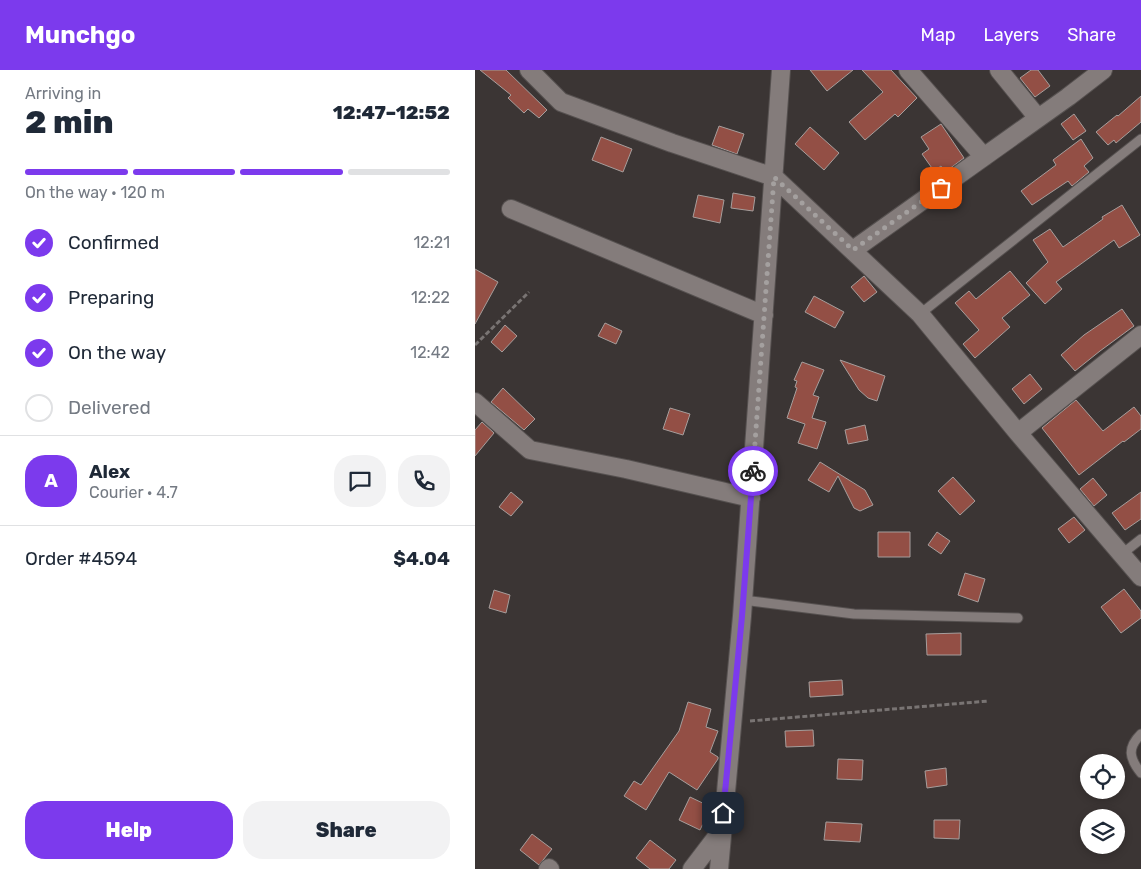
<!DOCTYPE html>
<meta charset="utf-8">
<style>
:root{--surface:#fff;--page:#f2f2f3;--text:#1f2937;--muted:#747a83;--line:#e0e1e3;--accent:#7c3aed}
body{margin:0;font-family:Rubik,sans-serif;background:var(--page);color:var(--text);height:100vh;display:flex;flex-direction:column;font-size:19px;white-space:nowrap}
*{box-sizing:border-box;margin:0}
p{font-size:16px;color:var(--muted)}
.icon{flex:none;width:28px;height:28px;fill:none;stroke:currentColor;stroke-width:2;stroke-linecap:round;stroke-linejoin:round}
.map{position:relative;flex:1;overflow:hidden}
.drawer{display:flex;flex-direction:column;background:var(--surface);width:475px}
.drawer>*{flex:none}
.fabs{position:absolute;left:605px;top:684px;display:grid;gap:10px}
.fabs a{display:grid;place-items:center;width:45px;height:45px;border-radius:50%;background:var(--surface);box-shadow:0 2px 8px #0003;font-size:25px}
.pin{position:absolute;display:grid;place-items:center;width:42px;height:42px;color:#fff;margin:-21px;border-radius:10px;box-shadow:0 2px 8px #0006}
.courier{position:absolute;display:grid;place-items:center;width:50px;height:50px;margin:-25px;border:4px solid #7c3aed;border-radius:50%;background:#fff;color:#222;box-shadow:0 1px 6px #0007}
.overview em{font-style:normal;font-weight:800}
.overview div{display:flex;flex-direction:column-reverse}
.overview{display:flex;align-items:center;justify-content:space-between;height:85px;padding:0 25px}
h1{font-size:32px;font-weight:800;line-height:38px}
.bar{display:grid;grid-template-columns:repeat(4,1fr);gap:8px 5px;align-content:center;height:60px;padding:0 25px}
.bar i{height:6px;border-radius:4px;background:var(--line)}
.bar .on{background:var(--accent)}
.bar p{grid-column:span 4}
.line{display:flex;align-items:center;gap:12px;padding:0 25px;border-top:1px solid var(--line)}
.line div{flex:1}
.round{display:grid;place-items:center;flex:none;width:52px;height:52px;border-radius:20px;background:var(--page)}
ol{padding:0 25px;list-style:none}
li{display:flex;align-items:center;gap:15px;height:55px}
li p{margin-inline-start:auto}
li .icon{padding:5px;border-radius:50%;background:var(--accent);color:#fff;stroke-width:4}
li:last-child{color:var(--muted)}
li i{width:28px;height:28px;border:2px solid var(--line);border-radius:50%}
.action{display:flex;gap:10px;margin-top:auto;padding:10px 25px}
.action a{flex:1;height:58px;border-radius:20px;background:var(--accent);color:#fff;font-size:20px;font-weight:800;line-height:58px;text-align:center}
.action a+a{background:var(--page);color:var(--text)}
header{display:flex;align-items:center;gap:30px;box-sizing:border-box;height:70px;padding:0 25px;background:var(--accent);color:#fff}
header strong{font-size:24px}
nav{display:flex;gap:28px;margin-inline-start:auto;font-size:18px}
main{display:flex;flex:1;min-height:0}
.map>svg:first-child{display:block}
.building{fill:#934f45;stroke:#a69e9c}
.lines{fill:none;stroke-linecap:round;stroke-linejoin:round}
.lane-casing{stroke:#565150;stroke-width:11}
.street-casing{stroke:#565150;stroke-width:20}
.path{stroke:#797473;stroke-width:3;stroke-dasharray:5 2.5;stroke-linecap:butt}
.lane{stroke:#847c7b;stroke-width:9}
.street{stroke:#847c7b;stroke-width:18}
.done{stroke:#a4a09f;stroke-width:5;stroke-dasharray:0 9}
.route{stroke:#7c3aed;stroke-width:6}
</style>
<header>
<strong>Munchgo</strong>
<nav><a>Map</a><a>Layers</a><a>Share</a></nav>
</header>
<main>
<section class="drawer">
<div class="overview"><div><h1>2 min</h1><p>Arriving in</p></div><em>12:47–12:52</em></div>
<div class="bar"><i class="on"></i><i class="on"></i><i class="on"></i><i></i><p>On the way · 120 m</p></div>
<ol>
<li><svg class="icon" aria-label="check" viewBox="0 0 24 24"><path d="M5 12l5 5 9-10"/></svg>Confirmed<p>12:21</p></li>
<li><svg class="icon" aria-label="check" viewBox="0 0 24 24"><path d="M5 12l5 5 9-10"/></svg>Preparing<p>12:22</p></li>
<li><svg class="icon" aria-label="check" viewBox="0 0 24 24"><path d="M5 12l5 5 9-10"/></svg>On the way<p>12:42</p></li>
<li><i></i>Delivered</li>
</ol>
<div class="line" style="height:90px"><b class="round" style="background:var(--accent);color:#fff">A</b><div><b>Alex</b><p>Courier · 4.7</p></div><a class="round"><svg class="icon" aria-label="chat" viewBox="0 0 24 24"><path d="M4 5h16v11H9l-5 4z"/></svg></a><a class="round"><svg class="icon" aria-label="phone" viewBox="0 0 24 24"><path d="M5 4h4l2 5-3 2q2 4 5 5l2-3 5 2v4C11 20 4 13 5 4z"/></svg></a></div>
<div class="line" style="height:65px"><div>Order #4594</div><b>$4.04</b></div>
<div class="action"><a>Help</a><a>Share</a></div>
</section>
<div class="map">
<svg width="666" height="799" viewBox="0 0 666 799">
<rect width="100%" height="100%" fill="#3b3534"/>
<path class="building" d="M5,0H31L72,40L64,48L53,39L49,43L33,28L36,25Z
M335,0H378L352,21Z
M387,0H416L442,28L423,47L420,44L390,70L374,52L408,22Z
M556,0H563L575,16L560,27L545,8Z
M666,26V52L641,73L639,70L633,75L621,62L642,45L643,46Z
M599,44L611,61L598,70L586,54Z
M466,54L489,88L470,102L466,96L459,101L447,84L454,79L446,67Z
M244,56L269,64L262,84L237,75Z
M335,57L364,83L349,100L320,74Z
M126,67L157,79L148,102L117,90Z
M606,69L618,88L609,96L614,102L597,116L593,111L557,135L546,121L581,95L578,90Z
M258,123L280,127L278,141L256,138Z
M223,125L249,130L245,153L218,147Z
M647,135L665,165L644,178L639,170L581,212L587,219L570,234L551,213L573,192L558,170L575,159L588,177L628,149L627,147Z
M0,199L23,212L0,254Z
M535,201L555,225L527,248L535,257L500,288L488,274L504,260L480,233L494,221L501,229Z
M389,206L402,222L389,232L376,217Z
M339,226L369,242L360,258L330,242Z
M647,239L659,256L625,281L600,301L586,285L609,265Z
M130,253L147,261L141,274L123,266Z
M30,255L42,266L27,282L16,272Z
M365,290L410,306L402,331L393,328L384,320Z
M327,292L349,300L338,325L344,327L337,348L351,352L342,379L323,373L330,354L312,348L322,318L320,317L322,311L319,310Z
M555,304L567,319L549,334L537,319Z
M28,318L60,349L49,360L16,332Z
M601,330L628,361L659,337L666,346V359L649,372L648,371L604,405L567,358Z
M195,338L215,344L208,365L188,359Z
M7,352L19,363L0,386V360Z
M390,355L393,370L373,374L370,360Z
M345,392L390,420L398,435L385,441L379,438L363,406L354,422L333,410Z
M478,407L500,431L485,445L463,421Z
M618,408L632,425L619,436L605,419Z
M36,422L48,432L36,446L24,437Z
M666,422V449L650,460L637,443Z
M599,447L610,460L594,473L583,459Z
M403,462H435V487H403Z
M462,462L475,471L466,484L453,475Z
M490,503L510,509L503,532L483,525Z
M649,519L666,541V548L646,563L626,537Z
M19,520L35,525L31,543L14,538Z
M486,563V585H452L451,564Z
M367,610L368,625L335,627L334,612Z
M213,632L236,639L231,657L243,661L235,682L243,687V689L222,720L194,702L171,740L149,726L159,711L166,715L204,661Z
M338,660L339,676L311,677L310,661Z
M363,689L388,690L387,710L362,709Z
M471,698L472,715L452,718L450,701Z
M215,727L236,737L225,760L204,750Z
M459,750H485L484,769L459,768Z
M351,752L387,754L385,772L349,770Z
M57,764L77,779L64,795L45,780Z
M175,770L201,790L194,799H175L161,788Z"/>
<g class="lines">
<g class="lane-casing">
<path id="lane" d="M445,244L666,69
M647,484L666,469
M268,530L379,544L543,548
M666,664C652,678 654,688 666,703"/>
</g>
<g class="street-casing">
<path id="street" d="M54,0L86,32L197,73L299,107L445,244L543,363L666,507
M433,0L509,87
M524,0L563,48
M36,139L289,245
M378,180L593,27L628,0
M0,332L55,380L151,399L276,428
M543,363L666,265
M73,799L74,798L75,799
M217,799L246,761
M244,799L267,546L306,0"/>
</g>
<path class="path" d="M0,275L54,222
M275,651L514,631"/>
<use href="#lane" class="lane"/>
<use href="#street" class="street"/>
</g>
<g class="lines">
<path class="done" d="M278,401L299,107L378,180L466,118"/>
<path class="route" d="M248,743L267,546L278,401"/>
</g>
</svg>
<div class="fabs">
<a><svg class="icon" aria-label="locate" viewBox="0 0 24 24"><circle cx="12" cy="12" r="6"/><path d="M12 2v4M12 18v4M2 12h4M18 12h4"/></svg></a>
<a><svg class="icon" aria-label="layers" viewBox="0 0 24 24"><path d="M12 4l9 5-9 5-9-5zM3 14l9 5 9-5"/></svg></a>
</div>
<div class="pin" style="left:466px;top:118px;background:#ea580c"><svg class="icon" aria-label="bag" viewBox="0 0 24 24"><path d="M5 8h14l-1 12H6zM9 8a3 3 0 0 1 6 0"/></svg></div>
<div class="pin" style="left:248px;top:743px;background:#1f2937"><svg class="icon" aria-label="home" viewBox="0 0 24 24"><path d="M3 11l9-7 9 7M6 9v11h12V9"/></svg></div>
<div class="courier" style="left:278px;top:401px"><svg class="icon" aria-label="bike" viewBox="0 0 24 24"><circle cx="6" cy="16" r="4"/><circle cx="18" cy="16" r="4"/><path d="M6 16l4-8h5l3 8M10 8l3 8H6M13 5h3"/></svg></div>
</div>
</main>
